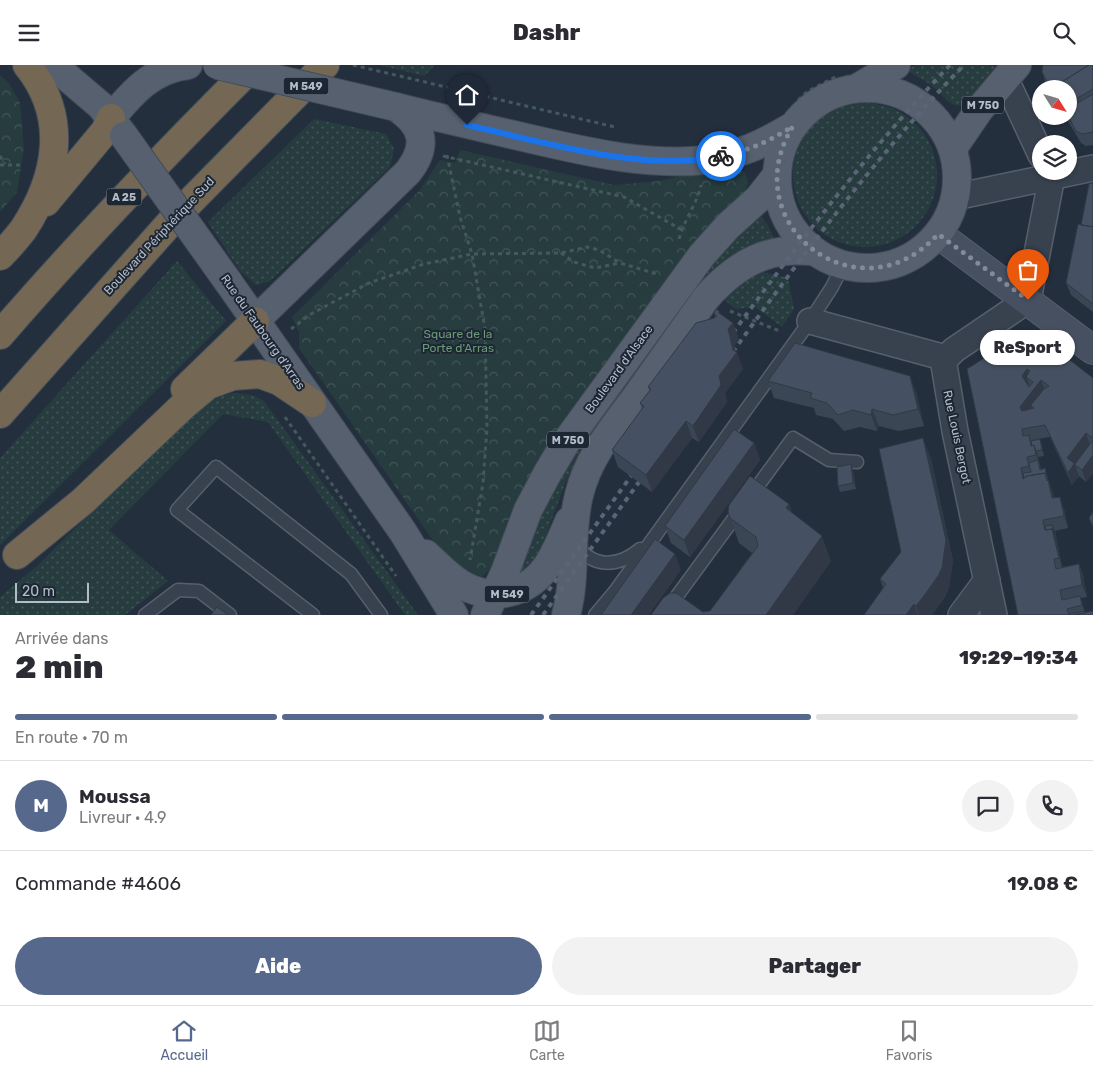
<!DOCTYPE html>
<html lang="fr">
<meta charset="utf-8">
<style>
:root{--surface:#fff;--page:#f2f2f3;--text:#2b2b33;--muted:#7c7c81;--line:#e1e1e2;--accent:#56698c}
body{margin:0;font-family:Rubik,sans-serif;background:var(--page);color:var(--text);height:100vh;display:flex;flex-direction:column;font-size:19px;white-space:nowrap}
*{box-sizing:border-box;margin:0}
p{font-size:16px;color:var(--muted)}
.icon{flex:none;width:28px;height:28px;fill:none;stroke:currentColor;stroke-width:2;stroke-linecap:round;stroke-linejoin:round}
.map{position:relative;height:550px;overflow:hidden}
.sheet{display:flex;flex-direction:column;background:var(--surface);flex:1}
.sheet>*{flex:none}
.needle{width:32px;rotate:127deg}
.buttons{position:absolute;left:1032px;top:15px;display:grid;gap:10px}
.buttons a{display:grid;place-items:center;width:45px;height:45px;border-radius:50%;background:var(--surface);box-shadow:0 1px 4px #0004;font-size:25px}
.scale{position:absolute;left:15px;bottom:12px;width:74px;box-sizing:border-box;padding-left:5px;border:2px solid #b4bcc9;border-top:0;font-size:14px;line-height:18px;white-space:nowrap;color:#b4bcc9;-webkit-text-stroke:4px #1d2633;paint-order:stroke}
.pin{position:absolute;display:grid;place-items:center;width:42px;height:42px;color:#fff;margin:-51px -21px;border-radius:50% 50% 50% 0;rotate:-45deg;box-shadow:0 0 5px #0007}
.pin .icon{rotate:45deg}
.courier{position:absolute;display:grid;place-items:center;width:50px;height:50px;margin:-25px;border:4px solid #1a73e8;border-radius:50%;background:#fff;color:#222;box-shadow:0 1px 6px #0007}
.bubble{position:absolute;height:35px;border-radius:18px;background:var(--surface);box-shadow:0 1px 4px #0004;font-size:16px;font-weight:800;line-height:35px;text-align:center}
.headline em{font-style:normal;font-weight:800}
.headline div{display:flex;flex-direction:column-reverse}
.headline{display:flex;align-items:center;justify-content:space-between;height:85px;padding:0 15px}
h1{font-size:32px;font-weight:800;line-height:38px}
.bar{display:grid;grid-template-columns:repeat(4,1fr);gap:8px 5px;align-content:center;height:60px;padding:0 15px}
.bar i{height:6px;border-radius:4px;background:var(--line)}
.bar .active{background:var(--accent)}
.bar p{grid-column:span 4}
.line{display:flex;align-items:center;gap:12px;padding:0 15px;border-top:1px solid var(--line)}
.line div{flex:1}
.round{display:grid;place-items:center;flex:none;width:52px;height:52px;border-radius:26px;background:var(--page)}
.button{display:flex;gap:10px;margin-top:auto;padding:10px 15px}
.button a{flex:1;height:58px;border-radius:30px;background:var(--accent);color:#fff;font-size:20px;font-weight:800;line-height:58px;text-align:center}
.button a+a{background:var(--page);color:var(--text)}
header{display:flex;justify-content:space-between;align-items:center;height:65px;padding:0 15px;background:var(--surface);font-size:22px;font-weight:800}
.tab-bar{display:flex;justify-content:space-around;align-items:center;height:70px;border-top:1px solid var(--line);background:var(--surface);font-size:14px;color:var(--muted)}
.tab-bar a{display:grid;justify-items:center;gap:2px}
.tab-bar .active{color:var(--accent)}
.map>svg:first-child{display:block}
.grass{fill:url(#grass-dots)}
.park{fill:url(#park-crowns)}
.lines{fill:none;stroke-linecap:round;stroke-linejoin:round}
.lane-casing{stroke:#565f6c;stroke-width:15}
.street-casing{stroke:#565f6c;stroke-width:28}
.secondary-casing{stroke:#565f6c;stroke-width:30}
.primary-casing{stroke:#414a57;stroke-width:30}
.highway-casing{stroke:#434c59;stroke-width:30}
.path{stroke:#44595c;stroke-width:3;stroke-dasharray:4 4;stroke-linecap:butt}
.lane{stroke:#38414e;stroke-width:12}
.street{stroke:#38414e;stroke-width:25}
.secondary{stroke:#465061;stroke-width:28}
.primary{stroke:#56606e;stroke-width:28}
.highway{stroke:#746855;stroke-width:28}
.rail{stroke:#5a6575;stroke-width:4;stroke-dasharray:5 5;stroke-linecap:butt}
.primary-bridge-casing{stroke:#414a57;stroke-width:30;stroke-linecap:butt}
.primary-bridge{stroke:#56606e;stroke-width:28}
.wall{fill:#3b4654}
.shaded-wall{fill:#303945}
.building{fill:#455162;stroke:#303945;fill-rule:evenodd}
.done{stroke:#828b98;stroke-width:5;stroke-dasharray:0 9}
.route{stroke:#1a73e8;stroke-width:6}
.labels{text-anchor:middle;stroke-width:4;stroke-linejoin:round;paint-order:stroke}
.shield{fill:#1d2633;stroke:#878f9c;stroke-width:1}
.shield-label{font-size:11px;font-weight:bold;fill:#b4bcc9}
.street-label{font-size:12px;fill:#b4bcc9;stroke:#1d2633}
.park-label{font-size:12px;fill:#6b9a76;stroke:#1d2633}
</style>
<header><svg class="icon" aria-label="menu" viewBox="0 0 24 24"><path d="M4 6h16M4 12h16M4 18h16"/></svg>Dashr<svg class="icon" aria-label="search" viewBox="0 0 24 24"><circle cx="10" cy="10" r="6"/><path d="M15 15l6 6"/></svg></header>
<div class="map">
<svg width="1093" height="550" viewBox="0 0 1093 550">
<defs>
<pattern id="grass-dots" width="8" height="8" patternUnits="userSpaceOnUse" patternTransform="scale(1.25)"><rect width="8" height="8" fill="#263c3f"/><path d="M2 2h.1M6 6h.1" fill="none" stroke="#435659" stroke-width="1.8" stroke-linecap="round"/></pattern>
<pattern id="park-crowns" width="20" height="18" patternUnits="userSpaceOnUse" patternTransform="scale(1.25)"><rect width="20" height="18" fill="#263c3f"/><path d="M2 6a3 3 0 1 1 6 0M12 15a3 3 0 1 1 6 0" fill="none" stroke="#435659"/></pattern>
</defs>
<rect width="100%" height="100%" fill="#242f3e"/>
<path class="grass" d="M379,0H435L424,11Z
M914,0H989L990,1L1001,0L969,37C952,48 945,31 932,21C926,16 918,12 911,8L909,5Z
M793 110a72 72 0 1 1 144 0a72 72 0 1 1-144 0Z
M314,54L386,69L394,84L390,102L270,216L256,220L240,206L208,157Z
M761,152C766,156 771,165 773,172L770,174C745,181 727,194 710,212L703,207L725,180L757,153Z
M177,196L226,256L0,480V393Z
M754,205L788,213L794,244L782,262L755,242L736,244L722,233Z
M682,237L688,241L578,395L566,416L538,491L526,507L518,509L533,463L565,401Z
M233,328L253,330L264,336L418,550H405L268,357L223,349L109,465L168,516L125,550H0V532L37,501L188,351L213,332Z"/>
<path class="park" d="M0,10L9,18L20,38L24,84L17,127L0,147Z
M460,85L614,120L659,116L708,105L734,103L745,107L748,118L745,126L717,153L517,440L490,504L482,512L470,513L441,487L299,283V267L292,252L419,126L440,95L455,98Z"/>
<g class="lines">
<g class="lane-casing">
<path id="lane" d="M576,479C593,504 619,502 640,484
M145,550L178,525L199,526L230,550
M313,550L177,445L216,402L351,509L381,550
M595,550L616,525L810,256L832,222L843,200
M663,550L793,373L829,395L857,397"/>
</g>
<g class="street-casing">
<path id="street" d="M1005,13L1041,90
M955,132L1093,103
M810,256L946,293
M961,550L987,515
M994,550L955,366L944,300L946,293L954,285L1028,235L1052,111L1049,106"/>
</g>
<g class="secondary-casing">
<path id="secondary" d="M938,169L1093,285"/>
</g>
<g class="primary-casing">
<path id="primary" d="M53,0L101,41L124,71
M859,22L896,0
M777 113a90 90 0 1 1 180 0a90 90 0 1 1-180 0Z
M396,42C444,54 492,65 540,76C592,88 651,101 705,95C738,91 765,78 793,61
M111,53C132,28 152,4 188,0
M953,83L979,45L1017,0
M229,218L403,467L454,550
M255,256L408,107C429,80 423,60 396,42
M426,489C437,499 448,511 461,519C492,538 530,529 549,498C557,485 563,470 569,456
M485,550L505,507L528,445L547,409L566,377L702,190L728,161L758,134L777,110
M566,550C577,511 569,469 579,430C588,392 613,363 636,332C659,299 683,266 706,233C727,209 753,189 786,186C795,185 805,186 814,186"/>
</g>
<g class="highway-casing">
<path id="highway" d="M46,137L105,66L111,53
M0,191C8,183 16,174 23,165C58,112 69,52 27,0
M0,270C81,176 167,87 254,0
M185,324L255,256
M0,349L177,150L325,0
M17,490L83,436L184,340L208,320L233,311L260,309L279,316L312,338"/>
</g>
<path class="path" d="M353,0L615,62
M798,35L808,26L837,11
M447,90L460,152L472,189L485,264L487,363L483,418L470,495
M0,91L5,99
M443,91L624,132L682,165
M0,100H24
M679,174C684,155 697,139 701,120
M561,188L574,197L595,203L620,198
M730,246L777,265L780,264
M291,264L311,249L369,218L424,199L472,189L561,188L587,182L599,185L620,198L657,209
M285,352L396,511"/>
<use href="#lane" class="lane"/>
<use href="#street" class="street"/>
<use href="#secondary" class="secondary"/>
<use href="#primary" class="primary"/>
<use href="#highway" class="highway"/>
<path class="rail" d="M727,276C797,180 868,86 950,0
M727,295C801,192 876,91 964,0
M531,550L639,400
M543,550L647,406"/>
<g class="primary-bridge-casing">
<path id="primary-bridge" d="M217,0L396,42
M124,71L229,218"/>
</g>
<use href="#primary-bridge" class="primary-bridge"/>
</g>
<path class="wall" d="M1093,0V80L1086,81L1081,78L1065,51H1069V24H1049L1046,19L1042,7Z
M1093,118V247L1071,230L1066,218Z
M714,248L720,249L733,258L739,275L734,281L743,304L725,328L727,337L699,377L692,373L652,427L618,402L612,385L642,344L640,338L650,326L648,322L714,253H715Z
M1025,267L1093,313V408L1086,417L1079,411L1072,420L1050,372L1031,375L1040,374L1042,380L1044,391L1038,392L1041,404L1047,410L1054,433L1064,444L1068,463L1055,466L1062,502L1079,499L1083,510L1087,532L1081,533L1085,548L1093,550H1018L967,304Z
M768,316L916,327L924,361L899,366L879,361L877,366L860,362L844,366L833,354L816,350L814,343L774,333Z
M754,378L760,395L690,492L671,478L665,461Z
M931,393L953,496L949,523L945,532L932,550H864L883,523L880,514L901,487Z
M851,399L853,405L856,424L840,427L838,421Z
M789,439L792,448L831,496L793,550L703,547L710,546L752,488L739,478L728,447Z"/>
<path class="shaded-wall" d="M733,258L739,275L734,281L736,288L737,287L743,304L725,328L727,337L699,377L693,361L733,285L728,264Z
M1027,304L1031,315L1026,312L1029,319L1026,323L1022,311Z
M910,311L916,327L924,361L918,344Z
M1041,315L1045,326L1031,340L1032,343L1024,354L1020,342Z
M872,344L879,361L877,366L871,350Z
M686,356L692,373L652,427L646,410Z
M1086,368L1090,380L1075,400L1079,411L1072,420L1068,408L1067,393Z
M923,373L931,393L953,496L949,523L945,532L932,550H919L916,541Z
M1040,374L1042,380L1044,391L1042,385Z
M754,378L760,395L690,492L684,475Z
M1034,380L1038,392L1042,411L1040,405Z
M1093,390V408L1086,417L1082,405Z
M851,399L853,405L856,424L853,418Z
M1045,403L1047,410L1049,420L1048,415L1053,427L1056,445L1047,416Z
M1060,432L1064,444L1068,463L1064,451Z
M789,439L798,464L786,443Z
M1052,460L1055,466L1063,505L1059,493L1052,464Z
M822,471L831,496L793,550H766Z
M675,489L681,505L649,550H631Z
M1079,499L1083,510L1087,532L1082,520Z
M1080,531L1084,543L1086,550L1082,540Z
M914,539L918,550H906Z"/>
<path class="building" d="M1043,0H1089L1052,23V24H1051L1042,7Z
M1089,0H1093V24L1069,38V24H1052V23Z
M1093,29V67L1082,69L1076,66L1068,51H1069V43Z
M1093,118V162L1081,160L1089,119Z
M1078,159L1093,162V239L1066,218Z
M716,244L719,246V248L733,258L728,264L733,285L737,287L719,311L721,320L693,361L686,356L646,410L612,385L644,341L640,338L651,324L648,322L696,258L714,253L717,251L714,248Z
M1025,267H1034L1093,313V373L1086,368L1067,393L1075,399L1093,375V390L1082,405L1074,399L1068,408L1045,360L1022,364L1023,371L1029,370L1031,381L1034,380L1036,390L1027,392L1029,401L1021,403L1023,414L1027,411L1045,408L1047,416L1048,415L1052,433L1060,432L1064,451L1043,455L1045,465L1052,464L1059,493L1054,494L1056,504L1079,499L1082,520L1060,525L1062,535L1080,531L1082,540L1067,544L1069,550H1018L967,304ZM1027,304L1030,306L1026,312L1033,317L1029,322L1022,311ZM1041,315L1049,321L1044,324L1031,340L1034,343L1022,346L1020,342Z
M795,278L910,311L918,344L893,350L872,344L871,350L853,345L838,350L827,338L810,333L812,328L768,316Z
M734,364L754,378L684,475L665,461Z
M923,373L946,475L942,503L938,511L926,528L916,541L914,539L906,550H864L886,519L880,514L901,487L879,384Z
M1040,374L1042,385L1036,386L1034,380L1032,381L1031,376Z
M1038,395L1040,405L1045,403L1047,413L1045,408L1027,411L1024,413L1023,408L1031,407L1029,398Z
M851,399L853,418L838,421L837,402Z
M750,411L789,439L786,443L822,471L766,550H651L663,533L670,528H676L703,547L710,546L758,481L756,472L730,453L728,447L729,440Z
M1093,447V462L1089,453Z
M1052,460L1054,469L1052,464L1046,465L1045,461Z
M655,474L675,489L631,550H601Z
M217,542L228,550H211Z
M1084,546L1085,548L1074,550H1069V549Z
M1093,546V550H1074Z"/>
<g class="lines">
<path class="done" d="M721,91C750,85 768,77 793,61C732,160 860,256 938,169L1028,235"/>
<path class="route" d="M467,60C544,77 644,108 721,91"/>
</g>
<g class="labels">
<g class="shield">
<rect x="283.5" y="12.5" width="45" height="17" rx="4"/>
<rect x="962" y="31.5" width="42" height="17" rx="4"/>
<rect x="106.5" y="123.5" width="35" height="17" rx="4"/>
<rect x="547" y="366.5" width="42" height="17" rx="4"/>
<rect x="484.5" y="520.5" width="45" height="17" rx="4"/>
</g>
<g class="shield-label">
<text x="306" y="25">M 549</text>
<text x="983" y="44">M 750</text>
<text x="124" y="136">A 25</text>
<text x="568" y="379">M 750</text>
<text x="507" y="533">M 549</text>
</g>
<g class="street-label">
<text transform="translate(159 171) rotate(-47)" y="4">Boulevard Périphérique Sud</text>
<text transform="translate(263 267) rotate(55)" y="4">Rue du Faubourg d'Arras</text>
<text transform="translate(619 304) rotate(-54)" y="4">Boulevard d'Alsace</text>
<text transform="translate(957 372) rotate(78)" y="4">Rue Louis Bergot</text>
</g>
<g class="park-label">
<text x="458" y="273">Square de la<tspan x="458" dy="14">Porte d'Arras</tspan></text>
</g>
</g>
</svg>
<div class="buttons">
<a><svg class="needle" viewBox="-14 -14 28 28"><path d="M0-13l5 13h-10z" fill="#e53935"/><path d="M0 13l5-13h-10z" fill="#7c7c81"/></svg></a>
<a><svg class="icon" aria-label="layers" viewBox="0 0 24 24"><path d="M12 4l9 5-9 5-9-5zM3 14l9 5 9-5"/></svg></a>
</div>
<div class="scale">20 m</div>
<div class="pin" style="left:1028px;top:235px;background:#ea580c"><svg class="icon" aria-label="bag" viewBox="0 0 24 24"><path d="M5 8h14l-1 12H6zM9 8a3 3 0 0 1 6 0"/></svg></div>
<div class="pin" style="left:467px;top:60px;background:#1f2937"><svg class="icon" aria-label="home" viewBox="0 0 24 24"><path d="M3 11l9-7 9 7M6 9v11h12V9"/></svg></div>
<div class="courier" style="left:721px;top:91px"><svg class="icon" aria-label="bike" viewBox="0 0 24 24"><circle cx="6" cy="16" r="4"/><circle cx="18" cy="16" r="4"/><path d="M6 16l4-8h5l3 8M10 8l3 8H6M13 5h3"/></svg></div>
<div class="bubble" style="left:980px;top:265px;width:95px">ReSport</div>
</div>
<section class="sheet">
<div class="headline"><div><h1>2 min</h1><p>Arrivée dans</p></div><em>19:29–19:34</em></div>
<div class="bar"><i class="active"></i><i class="active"></i><i class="active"></i><i></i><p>En route · 70 m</p></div>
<div class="line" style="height:90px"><b class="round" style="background:var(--accent);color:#fff">M</b><div><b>Moussa</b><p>Livreur · 4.9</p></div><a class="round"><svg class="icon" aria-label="chat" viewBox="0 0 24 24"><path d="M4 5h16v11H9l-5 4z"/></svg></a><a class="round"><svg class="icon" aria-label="phone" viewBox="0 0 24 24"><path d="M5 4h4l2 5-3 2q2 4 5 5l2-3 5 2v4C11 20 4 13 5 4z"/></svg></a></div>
<div class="line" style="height:65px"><div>Commande #4606</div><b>19.08 €</b></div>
<div class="button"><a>Aide</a><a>Partager</a></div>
</section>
<nav class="tab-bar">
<a class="active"><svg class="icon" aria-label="home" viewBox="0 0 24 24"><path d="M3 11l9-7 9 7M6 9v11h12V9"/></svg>Accueil</a>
<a><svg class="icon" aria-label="map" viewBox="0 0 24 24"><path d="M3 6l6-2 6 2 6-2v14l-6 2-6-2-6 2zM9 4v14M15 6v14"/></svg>Carte</a>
<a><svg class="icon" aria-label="saved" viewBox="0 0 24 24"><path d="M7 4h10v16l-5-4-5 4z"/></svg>Favoris</a>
</nav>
